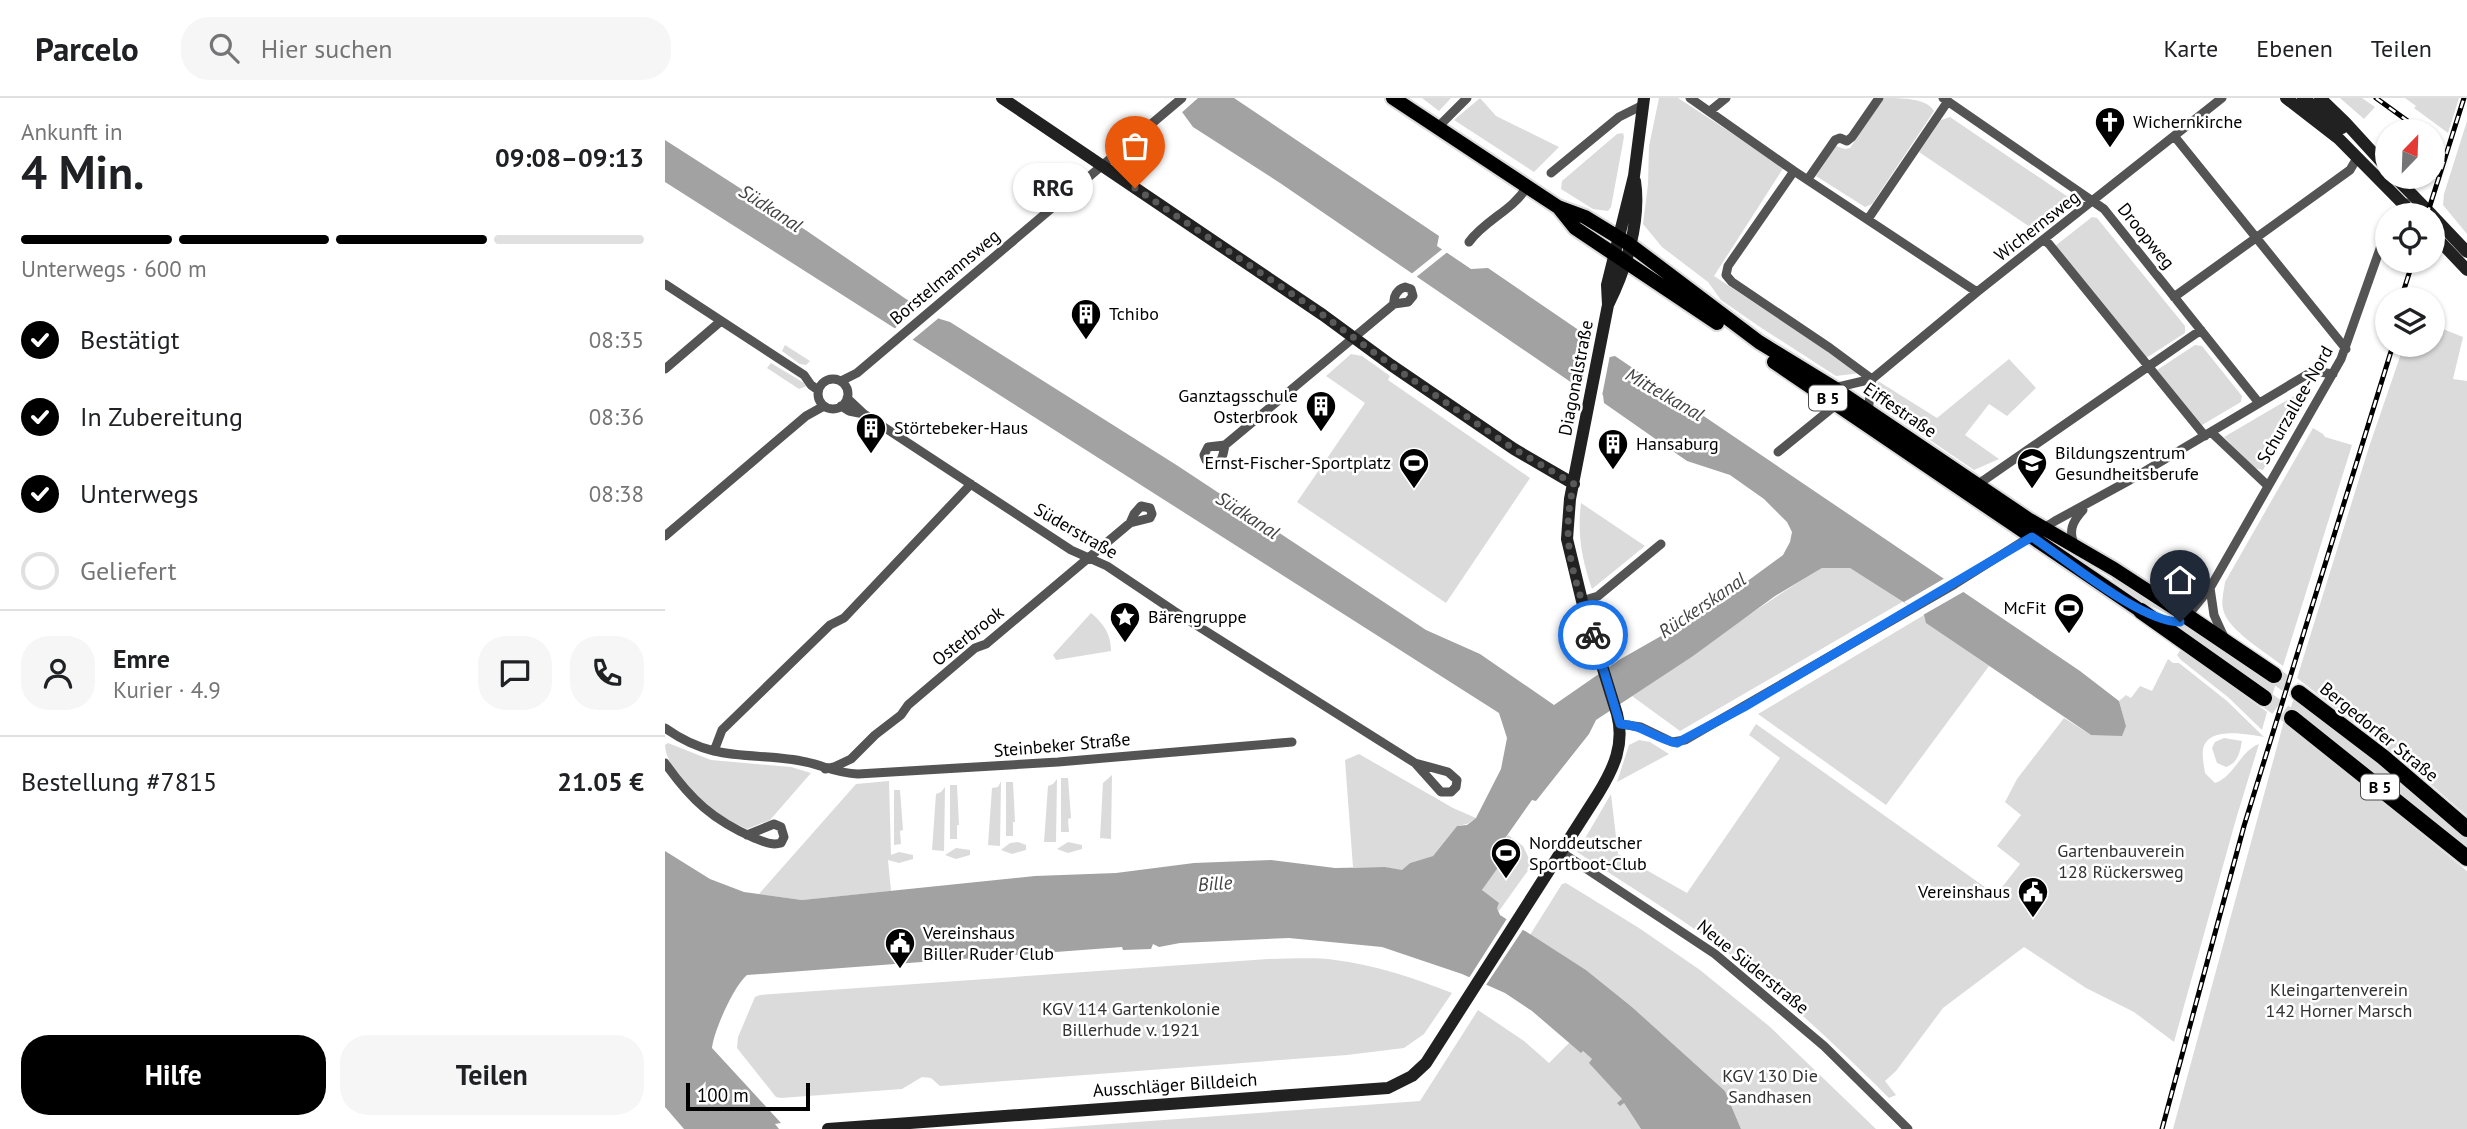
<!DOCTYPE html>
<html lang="de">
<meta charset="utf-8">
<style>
:root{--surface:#fff;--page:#f6f6f6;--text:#202124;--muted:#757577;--line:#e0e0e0;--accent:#000}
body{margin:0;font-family:"PT Sans",sans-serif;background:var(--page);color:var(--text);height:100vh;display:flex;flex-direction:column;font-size:26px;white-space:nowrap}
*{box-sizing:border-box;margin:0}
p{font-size:23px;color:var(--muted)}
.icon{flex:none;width:38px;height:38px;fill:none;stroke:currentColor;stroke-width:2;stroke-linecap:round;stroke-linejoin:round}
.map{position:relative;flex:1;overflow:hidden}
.side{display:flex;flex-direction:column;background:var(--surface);width:665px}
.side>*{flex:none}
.needle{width:46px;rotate:23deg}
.fabs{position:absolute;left:1710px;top:21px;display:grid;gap:14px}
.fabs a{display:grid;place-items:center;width:70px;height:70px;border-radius:50%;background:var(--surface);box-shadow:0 2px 5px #0004;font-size:35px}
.scale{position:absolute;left:21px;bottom:18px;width:124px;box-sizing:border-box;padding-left:7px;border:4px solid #000;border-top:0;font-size:19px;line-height:24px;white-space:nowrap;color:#000;-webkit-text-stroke:5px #fff;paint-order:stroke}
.pin{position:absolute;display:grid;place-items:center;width:60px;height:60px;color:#fff;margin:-72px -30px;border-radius:50% 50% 50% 0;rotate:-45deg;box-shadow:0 0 7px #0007}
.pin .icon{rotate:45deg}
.courier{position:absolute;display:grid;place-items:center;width:70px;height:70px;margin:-35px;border:5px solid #1a73e8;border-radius:50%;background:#fff;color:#222;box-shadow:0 2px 9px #0007}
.bubble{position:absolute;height:49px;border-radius:24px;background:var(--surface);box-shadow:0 2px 5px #0004;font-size:23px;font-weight:600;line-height:49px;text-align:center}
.head em{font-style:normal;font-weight:600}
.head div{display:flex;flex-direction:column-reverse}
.head{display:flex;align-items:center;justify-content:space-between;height:119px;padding:0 21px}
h1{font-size:46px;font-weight:600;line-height:52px}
.bar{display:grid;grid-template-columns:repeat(4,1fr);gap:10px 7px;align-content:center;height:84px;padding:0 21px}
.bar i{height:9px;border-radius:5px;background:var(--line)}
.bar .active{background:var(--accent)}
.bar p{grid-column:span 4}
.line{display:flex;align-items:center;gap:18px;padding:0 21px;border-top:2px solid var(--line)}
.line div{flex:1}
.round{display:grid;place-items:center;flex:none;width:74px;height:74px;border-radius:28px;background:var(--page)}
ol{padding:0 21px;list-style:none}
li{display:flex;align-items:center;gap:21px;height:77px}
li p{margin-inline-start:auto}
li .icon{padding:7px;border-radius:50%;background:var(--accent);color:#fff;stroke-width:4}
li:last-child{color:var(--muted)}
li i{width:38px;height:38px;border:4px solid var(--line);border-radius:50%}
.cta{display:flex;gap:14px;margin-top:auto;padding:14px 21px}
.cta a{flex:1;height:80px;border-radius:28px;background:var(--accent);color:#fff;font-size:28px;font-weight:600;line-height:80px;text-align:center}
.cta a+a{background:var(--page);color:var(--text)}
header{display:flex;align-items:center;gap:42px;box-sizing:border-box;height:98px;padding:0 35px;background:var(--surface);border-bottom:2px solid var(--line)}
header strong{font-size:33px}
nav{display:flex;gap:38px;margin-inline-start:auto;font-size:24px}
.search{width:490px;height:63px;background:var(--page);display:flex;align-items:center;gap:18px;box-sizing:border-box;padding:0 24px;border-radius:28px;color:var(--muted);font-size:26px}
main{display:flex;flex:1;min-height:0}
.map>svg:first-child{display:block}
.green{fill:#dbdbdb}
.water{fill:#a2a2a2}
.pier{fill:#fff}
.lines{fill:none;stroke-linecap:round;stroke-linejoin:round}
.highway-tunnel{stroke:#d9d9d9;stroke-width:16;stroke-dasharray:16 8;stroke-linecap:butt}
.primary-casing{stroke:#dbdbdb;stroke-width:18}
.highway-casing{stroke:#dbdbdb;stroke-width:19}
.street{stroke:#545454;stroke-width:9}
.secondary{stroke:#212121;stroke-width:12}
.primary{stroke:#000;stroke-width:14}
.highway{stroke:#000;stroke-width:16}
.rail-casing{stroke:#000;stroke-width:5}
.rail{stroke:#fff;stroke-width:2.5;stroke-dasharray:8;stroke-linecap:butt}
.done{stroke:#595959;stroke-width:7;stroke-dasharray:0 12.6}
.route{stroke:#1a73e8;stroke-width:9}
.labels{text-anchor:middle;stroke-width:5;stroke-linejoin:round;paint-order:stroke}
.shield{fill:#fff;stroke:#4c4c4c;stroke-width:2}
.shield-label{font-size:16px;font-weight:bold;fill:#000}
.poi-label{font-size:18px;fill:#000;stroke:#fff;text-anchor:start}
.street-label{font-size:18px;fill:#000;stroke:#fff}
.park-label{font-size:18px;fill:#323232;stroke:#fff}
.water-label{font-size:19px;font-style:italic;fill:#434343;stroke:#fff}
</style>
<header>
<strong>Parcelo</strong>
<div class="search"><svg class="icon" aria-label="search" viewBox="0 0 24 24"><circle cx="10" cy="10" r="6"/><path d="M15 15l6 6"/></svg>Hier suchen</div>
<nav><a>Karte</a><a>Ebenen</a><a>Teilen</a></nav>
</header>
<main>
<section class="side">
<div class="head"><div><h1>4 Min.</h1><p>Ankunft in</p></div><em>09:08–09:13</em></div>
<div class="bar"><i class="active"></i><i class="active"></i><i class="active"></i><i></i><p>Unterwegs · 600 m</p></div>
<ol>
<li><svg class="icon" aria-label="check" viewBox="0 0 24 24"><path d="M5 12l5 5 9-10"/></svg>Bestätigt<p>08:35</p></li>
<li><svg class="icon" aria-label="check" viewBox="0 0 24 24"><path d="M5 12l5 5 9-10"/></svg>In Zubereitung<p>08:36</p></li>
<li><svg class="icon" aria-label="check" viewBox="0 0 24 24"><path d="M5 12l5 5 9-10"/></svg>Unterwegs<p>08:38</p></li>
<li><i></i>Geliefert</li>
</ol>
<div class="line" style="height:126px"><a class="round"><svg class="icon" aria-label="person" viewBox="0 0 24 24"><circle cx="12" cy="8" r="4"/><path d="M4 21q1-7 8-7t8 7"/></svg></a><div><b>Emre</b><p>Kurier · 4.9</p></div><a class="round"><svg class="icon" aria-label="chat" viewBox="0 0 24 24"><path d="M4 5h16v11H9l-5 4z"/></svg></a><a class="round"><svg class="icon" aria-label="phone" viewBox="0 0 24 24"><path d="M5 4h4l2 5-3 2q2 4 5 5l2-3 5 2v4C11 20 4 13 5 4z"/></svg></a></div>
<div class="line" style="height:91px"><div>Bestellung #7815</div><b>21.05 €</b></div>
<div class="cta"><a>Hilfe</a><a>Teilen</a></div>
</section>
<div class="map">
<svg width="1802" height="1031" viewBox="0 0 1802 1031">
<rect width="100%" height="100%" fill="#fff"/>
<path class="green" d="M757,0H786L774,13Z
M815,0L831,18L894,49L869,74L789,22Z
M994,0H1013L1119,69L1049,178L1196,275L1171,278L1095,229L1056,202L1043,184L997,149L978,126L983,86L984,48Z
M1219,0C1236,0 1262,0 1269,13L1207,106L1200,109L1151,78L1171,48L1180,51L1185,50Z
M1675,0H1697L1710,9L1699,21Z
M1740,0H1794L1783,35L1749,10L1751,8Z
M1285,19L1406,101L1407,107L1374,135L1254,54L1276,22Z
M1802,23V136L1778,107L1779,96Z
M958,35L959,39L946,109L943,113L928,111L896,91L897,83L952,36Z
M1427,119L1432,120L1520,228V235L1481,260L1390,148Z
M1768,227L1798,239L1788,281L1802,283V718L1756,678L1632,580L1704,349L1739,247H1768Z
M120,247L145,263L141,267L135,266L117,253Z
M1530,247L1537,248L1577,298L1576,304L1537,327L1492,272Z
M686,256L697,258L725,278L723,282L865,380L781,505L632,404L700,305L661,278Z
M1344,261L1371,290L1342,318L1324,306L1300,337L1334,361L1309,372L1209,304L1213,283L1272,320Z
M106,265L139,285L142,288L134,291L102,270Z
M1641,291L1643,293L1598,372L1589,370L1559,339Z
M1648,330L1658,336L1660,339L1687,347L1618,568C1602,555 1562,532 1558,511C1556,503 1559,492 1560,484Z
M916,405L980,448L927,491C917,462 912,436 916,405Z
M1157,470H1185L1239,503L1015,633L967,598C1031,556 1091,509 1157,470Z
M1410,478H1415L1602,614L1597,632L1564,600L1516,562L1512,557L1516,551Z
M1448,480L1490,506L1509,514L1508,516C1485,512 1466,495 1447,482Z
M426,515C439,526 446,536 446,553L391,562L388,557Z
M1259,517L1262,525L1324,568L1221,707L1093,616Z
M1522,524L1611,585L1607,598L1507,528Z
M1503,561L1508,565H1514L1562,603L1599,639C1584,637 1542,627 1538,652C1537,659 1539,668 1540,675L1550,685C1570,678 1575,653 1594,646L1571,721L1509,944L1469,914L1421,890L1359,849L1278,910L1231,973L1220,983L1231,997L1224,1000C1177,953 1129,908 1077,866C1025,825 967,790 912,754L946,696L953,756L1022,795L1115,660L1084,637L1091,626L1331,797L1355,766L1332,748L1356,717L1340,704L1352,681L1399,620L1426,637L1461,628L1454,603L1461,597L1466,600L1475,588L1487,593Z
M1629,600L1673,632L1802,738V752L1676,650L1625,612Z
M1619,623L1802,773V1031H1508Z
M1559,640L1577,643C1575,654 1573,665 1561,669L1552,665L1547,650L1550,644Z
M974,642L985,644L1004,656L952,684L964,647Z
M3,645L46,662L126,669L146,675L105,722L82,731C72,726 61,722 52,716C34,706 0,668 0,647Z
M694,656L788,710L811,720L802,726L792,728L768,758L745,765L737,773L720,769H688L680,662Z
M447,677L446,741L435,740L438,685Z
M396,680H403L406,720L403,721L404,734H396Z
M392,681L391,744H379L383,688L388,686Z
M224,683L226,757L234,754L248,757V761L234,765L223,762L226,793L137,802L94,796L191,686Z
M336,683L335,748L323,747L327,690L333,689Z
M341,684H348L350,724H348V738H341Z
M285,687H292L294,727H292V741H285Z
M280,689L279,753L267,752L271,696L276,694Z
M229,692H235L238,732L235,733L236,746L229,747Z
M843,737L858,748L867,767L834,813L817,792L837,764L828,757Z
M353,744L361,747V752L347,756L336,752L345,745Z
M403,744L417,747V751L403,755L392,751Z
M291,750L305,752V757L291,761L280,757Z
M901,785L974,830L1035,872L1104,928L1211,1031H1076L1060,993L967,909L921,872L865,837L897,786Z
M603,861C625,861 648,859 670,862C711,867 749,880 787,895L759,936L739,950L682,957L275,988L266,980L257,979L237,991L116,1000L111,999L72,950L73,939L90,899L95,897Z
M813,912L859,943L884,965L905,944L916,954L918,953L928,962L925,965L957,1001L952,1005H959L976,1031H377L755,1003Z"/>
<path class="water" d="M500,0H569L774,138L772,148L806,171L823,170L918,235L922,242L921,247L945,259L950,258L1415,573L1454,603L1461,628L1457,638L1426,637L1261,525L1259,517L1185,470H1157L1110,498L1028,558L931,622L924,636L871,703L867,702L829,756L837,764L817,792L834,805L832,810L835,817L921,872L967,909L1060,993L1076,1031H976L959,1005L955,1008L952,1005L957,1001L924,965L927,961L918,953L916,955L867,913L840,895L797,876L717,849L624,840L515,845L494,849L488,846L486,851L458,852L457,849L82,877C69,888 49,932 47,950L116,1025L110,1026L114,1031H19L0,1009V753L45,781L79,794L137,802L370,778L451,775L529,765L606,762L670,770L720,769L737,772L745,765L768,758L792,728L802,727L811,720L836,671L842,640L834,615L0,84V42L142,133L241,201L275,221L285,224L513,368L761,532L815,556L889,607L954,562L1047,509L1118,457L1125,444L1127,434L1122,424L1099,401L1065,377L1022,363L939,305L938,297L915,285L910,287L615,85L528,29L517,14Z"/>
<path class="pier" d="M501,0H533L514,17L498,3Z
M780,149L785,152L750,180L745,177Z
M257,207L275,219L246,243L228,232Z
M922,245L945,257L937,298L914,286Z
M1280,480L1300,493L1258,517L1239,504Z
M843,819L859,830L819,890L802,883Z"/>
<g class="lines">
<path class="highway-tunnel" d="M1609,577L1634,595
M1599,600L1627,620"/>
<g class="primary-casing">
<path id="primary" d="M728,0L893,109L920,119L964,146L1094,244L1169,290L1363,421L1449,471L1523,519
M894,110L910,130L1052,225
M1109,264L1476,513"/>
</g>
<g class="highway-casing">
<path id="highway" d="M1476,513L1599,600
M1523,519L1609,577
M1634,595L1718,659L1802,731
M1627,620L1802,760"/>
</g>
<path class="street" d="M1025,0L1129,73L1312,194
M1278,0L1439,111L1594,305
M1045,13L1061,0
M772,30L802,0
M1510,39L1681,251
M1129,73L1063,168L1061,177L1067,184L1165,250L1207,281
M886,75L954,19L978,7
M1143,81L1170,42L1175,40L1182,43L1187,39L1214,0
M1731,117L1741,105
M1203,121L1283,3
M1379,142L1384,146L1540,338
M804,144C820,122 847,113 862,89
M0,186L139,277L146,287L153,292
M1509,199L1685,72L1692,60
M0,271L56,223
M153 296a15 15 0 1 1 30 0a15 15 0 1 1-30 0Z
M176,283L192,275L517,0
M1169,290L1207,281L1312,194L1557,0
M182,300L199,316L406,452L442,468L509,513L750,665
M176,308L184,313L199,316
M1203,314L1207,281
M1546,334L1602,387
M560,347C558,356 558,366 547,366L541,362L539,357L543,349L560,347L729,206L743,204L748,198L746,191L740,189C732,191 728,199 729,206
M1113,354L1172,306
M1312,387L1536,232
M0,438L141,318L159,308
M1410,449C1403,433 1407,424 1418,412
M1545,490L1549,517L1559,539
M917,503L933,498L996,446
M1493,521L1507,524L1520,521L1545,490L1676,261L1722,131
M955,626L976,629L1007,644L1020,642L1290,486L1390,423L1465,382L1648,273L1668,276
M0,630C14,640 32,649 49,653C79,660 111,657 141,664C160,668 171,675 193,676L393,664L627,644
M49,653L57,632L165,527L179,520L306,386
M0,665C26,702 48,722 89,740C98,743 106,748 116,745L119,739L116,729L109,726L82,737
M750,665L783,674L792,682L791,689L786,694H776Z
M160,671L169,669L186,661L210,637L236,617L243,607L310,550L321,546L465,425L485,420L487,416L485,410L476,408L469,416L465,425
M896,754L1050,856L1159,948L1243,1031"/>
<path class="secondary" d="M337,0L658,217L726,267L849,351L909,386
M1621,0L1674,41L1749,117
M1638,0L1677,30
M1655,0L1680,24L1722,70
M1730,79L1767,117
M1768,118L1802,154
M1768,136L1802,172
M943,207C961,171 976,123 970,83
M163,1031L723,990L747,978L761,965L933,696C949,670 960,646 952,616L917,503L902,441L905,401L943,207L942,187L969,78L979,0"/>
<use href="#primary" class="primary"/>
<use href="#highway" class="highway"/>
<g class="rail-casing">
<path id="rail" d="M1711,0L1751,29
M1762,117L1799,0
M1736,201L1748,163
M1497,1031L1579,728L1728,247"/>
</g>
<use href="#rail" class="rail"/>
</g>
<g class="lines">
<path class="done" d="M470,90L658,217L726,267L849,351L909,386C894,445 910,481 928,537"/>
<path class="route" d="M928,537L955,626C979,627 990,641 1012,645L1079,609L1367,439C1402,462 1476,524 1515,524"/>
</g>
<defs>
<g id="church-pin" transform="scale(1.575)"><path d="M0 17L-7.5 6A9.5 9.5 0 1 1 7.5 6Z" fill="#000" stroke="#fff"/><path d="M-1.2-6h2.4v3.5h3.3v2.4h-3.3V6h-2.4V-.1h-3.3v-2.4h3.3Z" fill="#fff"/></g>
<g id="building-pin" transform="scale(1.575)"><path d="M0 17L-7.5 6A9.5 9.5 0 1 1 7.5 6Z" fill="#000" stroke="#fff"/><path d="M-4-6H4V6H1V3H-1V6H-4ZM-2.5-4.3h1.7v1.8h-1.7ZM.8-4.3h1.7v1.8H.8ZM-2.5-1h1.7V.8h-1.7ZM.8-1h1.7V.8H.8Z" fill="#fff"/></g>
<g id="stadium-pin" transform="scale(1.575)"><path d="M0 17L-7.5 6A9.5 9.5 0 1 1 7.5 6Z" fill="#000" stroke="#fff"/><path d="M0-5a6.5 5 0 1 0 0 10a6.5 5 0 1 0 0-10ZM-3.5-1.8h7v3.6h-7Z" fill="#fff"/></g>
<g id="school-pin" transform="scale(1.575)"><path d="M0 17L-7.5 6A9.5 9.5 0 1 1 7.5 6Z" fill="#000" stroke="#fff"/><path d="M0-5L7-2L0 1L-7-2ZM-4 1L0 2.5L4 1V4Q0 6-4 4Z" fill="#fff"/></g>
<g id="sight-pin" transform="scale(1.575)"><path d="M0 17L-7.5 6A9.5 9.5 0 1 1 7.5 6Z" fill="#000" stroke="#fff"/><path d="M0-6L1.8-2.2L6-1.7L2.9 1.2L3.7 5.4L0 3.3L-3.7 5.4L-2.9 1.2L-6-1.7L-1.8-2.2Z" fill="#fff"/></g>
<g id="civic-pin" transform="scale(1.575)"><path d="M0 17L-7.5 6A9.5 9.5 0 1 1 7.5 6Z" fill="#000" stroke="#fff"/><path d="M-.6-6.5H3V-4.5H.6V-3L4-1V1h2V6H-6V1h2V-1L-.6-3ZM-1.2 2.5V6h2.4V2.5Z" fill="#fff"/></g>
</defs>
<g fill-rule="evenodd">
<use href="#church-pin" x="1445" y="24"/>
<use href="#building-pin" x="421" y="216"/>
<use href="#building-pin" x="656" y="308"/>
<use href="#building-pin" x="206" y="330"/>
<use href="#building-pin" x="948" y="346"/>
<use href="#stadium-pin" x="749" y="365"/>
<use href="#school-pin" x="1367" y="365"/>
<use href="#stadium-pin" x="1404" y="510"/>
<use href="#sight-pin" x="460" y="519"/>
<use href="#stadium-pin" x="841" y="755"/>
<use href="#civic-pin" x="1368" y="794"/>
<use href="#civic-pin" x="235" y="845"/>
</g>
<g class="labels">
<g class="shield">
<rect x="1144" y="287.5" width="38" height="25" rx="5"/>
<rect x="1696" y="676.5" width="38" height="25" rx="5"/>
</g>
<g class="shield-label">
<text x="1163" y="306">B 5</text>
<text x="1715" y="695">B 5</text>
</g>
<g class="poi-label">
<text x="1468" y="30">Wichernkirche</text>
<text x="444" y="222">Tchibo</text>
<text x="633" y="304" text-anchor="end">Ganztagsschule<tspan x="633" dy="21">Osterbrook</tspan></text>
<text x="229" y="336">Störtebeker-Haus</text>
<text x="971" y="352">Hansaburg</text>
<text x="1390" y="361">Bildungszentrum<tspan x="1390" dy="21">Gesundheitsberufe</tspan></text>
<text x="726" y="371" text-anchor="end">Ernst-Fischer-Sportplatz</text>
<text x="1381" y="516" text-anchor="end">McFit</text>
<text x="483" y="525">Bärengruppe</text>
<text x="864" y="751">Norddeutscher<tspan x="864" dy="21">Sportboot-Club</tspan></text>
<text x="1345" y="800" text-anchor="end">Vereinshaus</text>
<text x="258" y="841">Vereinshaus<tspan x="258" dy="21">Biller Ruder Club</tspan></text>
</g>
<g class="street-label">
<text transform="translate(1372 128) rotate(-38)" y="6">Wichernsweg</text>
<text transform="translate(1481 138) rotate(51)" y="6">Droopweg</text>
<text transform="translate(280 179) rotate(-40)" y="6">Borstelmannsweg</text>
<text transform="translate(911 280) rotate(-79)" y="6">Diagonalstraße</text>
<text transform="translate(1630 307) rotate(-60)" y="6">Schurzallee-Nord</text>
<text transform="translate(1235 312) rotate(34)" y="6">Eiffestraße</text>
<text transform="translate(411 433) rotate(30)" y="6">Süderstraße</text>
<text transform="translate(303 538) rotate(-38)" y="6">Osterbrook</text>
<text transform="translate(1714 634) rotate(39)" y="6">Bergedorfer Straße</text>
<text transform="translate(397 647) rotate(-5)" y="6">Steinbeker Straße</text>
<text transform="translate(1088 869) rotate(39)" y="6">Neue Süderstraße</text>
<text transform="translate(510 987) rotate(-4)" y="6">Ausschläger Billdeich</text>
</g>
<g class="park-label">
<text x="1456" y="759">Gartenbauverein<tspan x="1456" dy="21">128 Rückersweg</tspan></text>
<text x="1674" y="898">Kleingartenverein<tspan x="1674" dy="21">142 Horner Marsch</tspan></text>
<text x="466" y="917">KGV 114 Gartenkolonie<tspan x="466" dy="21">Billerhude v. 1921</tspan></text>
<text x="1105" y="984">KGV 130 Die<tspan x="1105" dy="21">Sandhasen</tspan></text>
</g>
<g class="water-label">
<text transform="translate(106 110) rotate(33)" y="7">Südkanal</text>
<text transform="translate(1000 296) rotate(30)" y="7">Mittelkanal</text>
<text transform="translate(583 417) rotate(33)" y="7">Südkanal</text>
<text transform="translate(1037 507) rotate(-34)" y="7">Rückerskanal</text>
<text transform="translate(550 785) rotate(-4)" y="7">Bille</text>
</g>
</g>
</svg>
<div class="fabs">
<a><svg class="needle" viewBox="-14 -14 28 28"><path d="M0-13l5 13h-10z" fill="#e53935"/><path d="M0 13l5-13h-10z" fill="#757577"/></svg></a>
<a><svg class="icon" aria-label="locate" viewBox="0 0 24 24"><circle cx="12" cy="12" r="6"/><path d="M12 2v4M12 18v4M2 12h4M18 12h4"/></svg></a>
<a><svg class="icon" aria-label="layers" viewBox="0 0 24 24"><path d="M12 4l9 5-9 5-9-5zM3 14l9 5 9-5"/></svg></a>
</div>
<div class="scale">100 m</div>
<div class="pin" style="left:470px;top:90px;background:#ea580c"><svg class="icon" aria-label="bag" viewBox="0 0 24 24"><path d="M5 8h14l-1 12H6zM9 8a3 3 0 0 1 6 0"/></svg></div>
<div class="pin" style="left:1515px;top:524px;background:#1f2937"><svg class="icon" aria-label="home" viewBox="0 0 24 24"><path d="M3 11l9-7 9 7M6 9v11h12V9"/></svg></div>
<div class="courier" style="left:928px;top:537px"><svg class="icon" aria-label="bike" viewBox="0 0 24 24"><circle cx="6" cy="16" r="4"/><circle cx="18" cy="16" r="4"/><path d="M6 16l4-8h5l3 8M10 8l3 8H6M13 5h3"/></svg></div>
<div class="bubble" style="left:348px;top:65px;width:80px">RRG</div>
</div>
</main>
